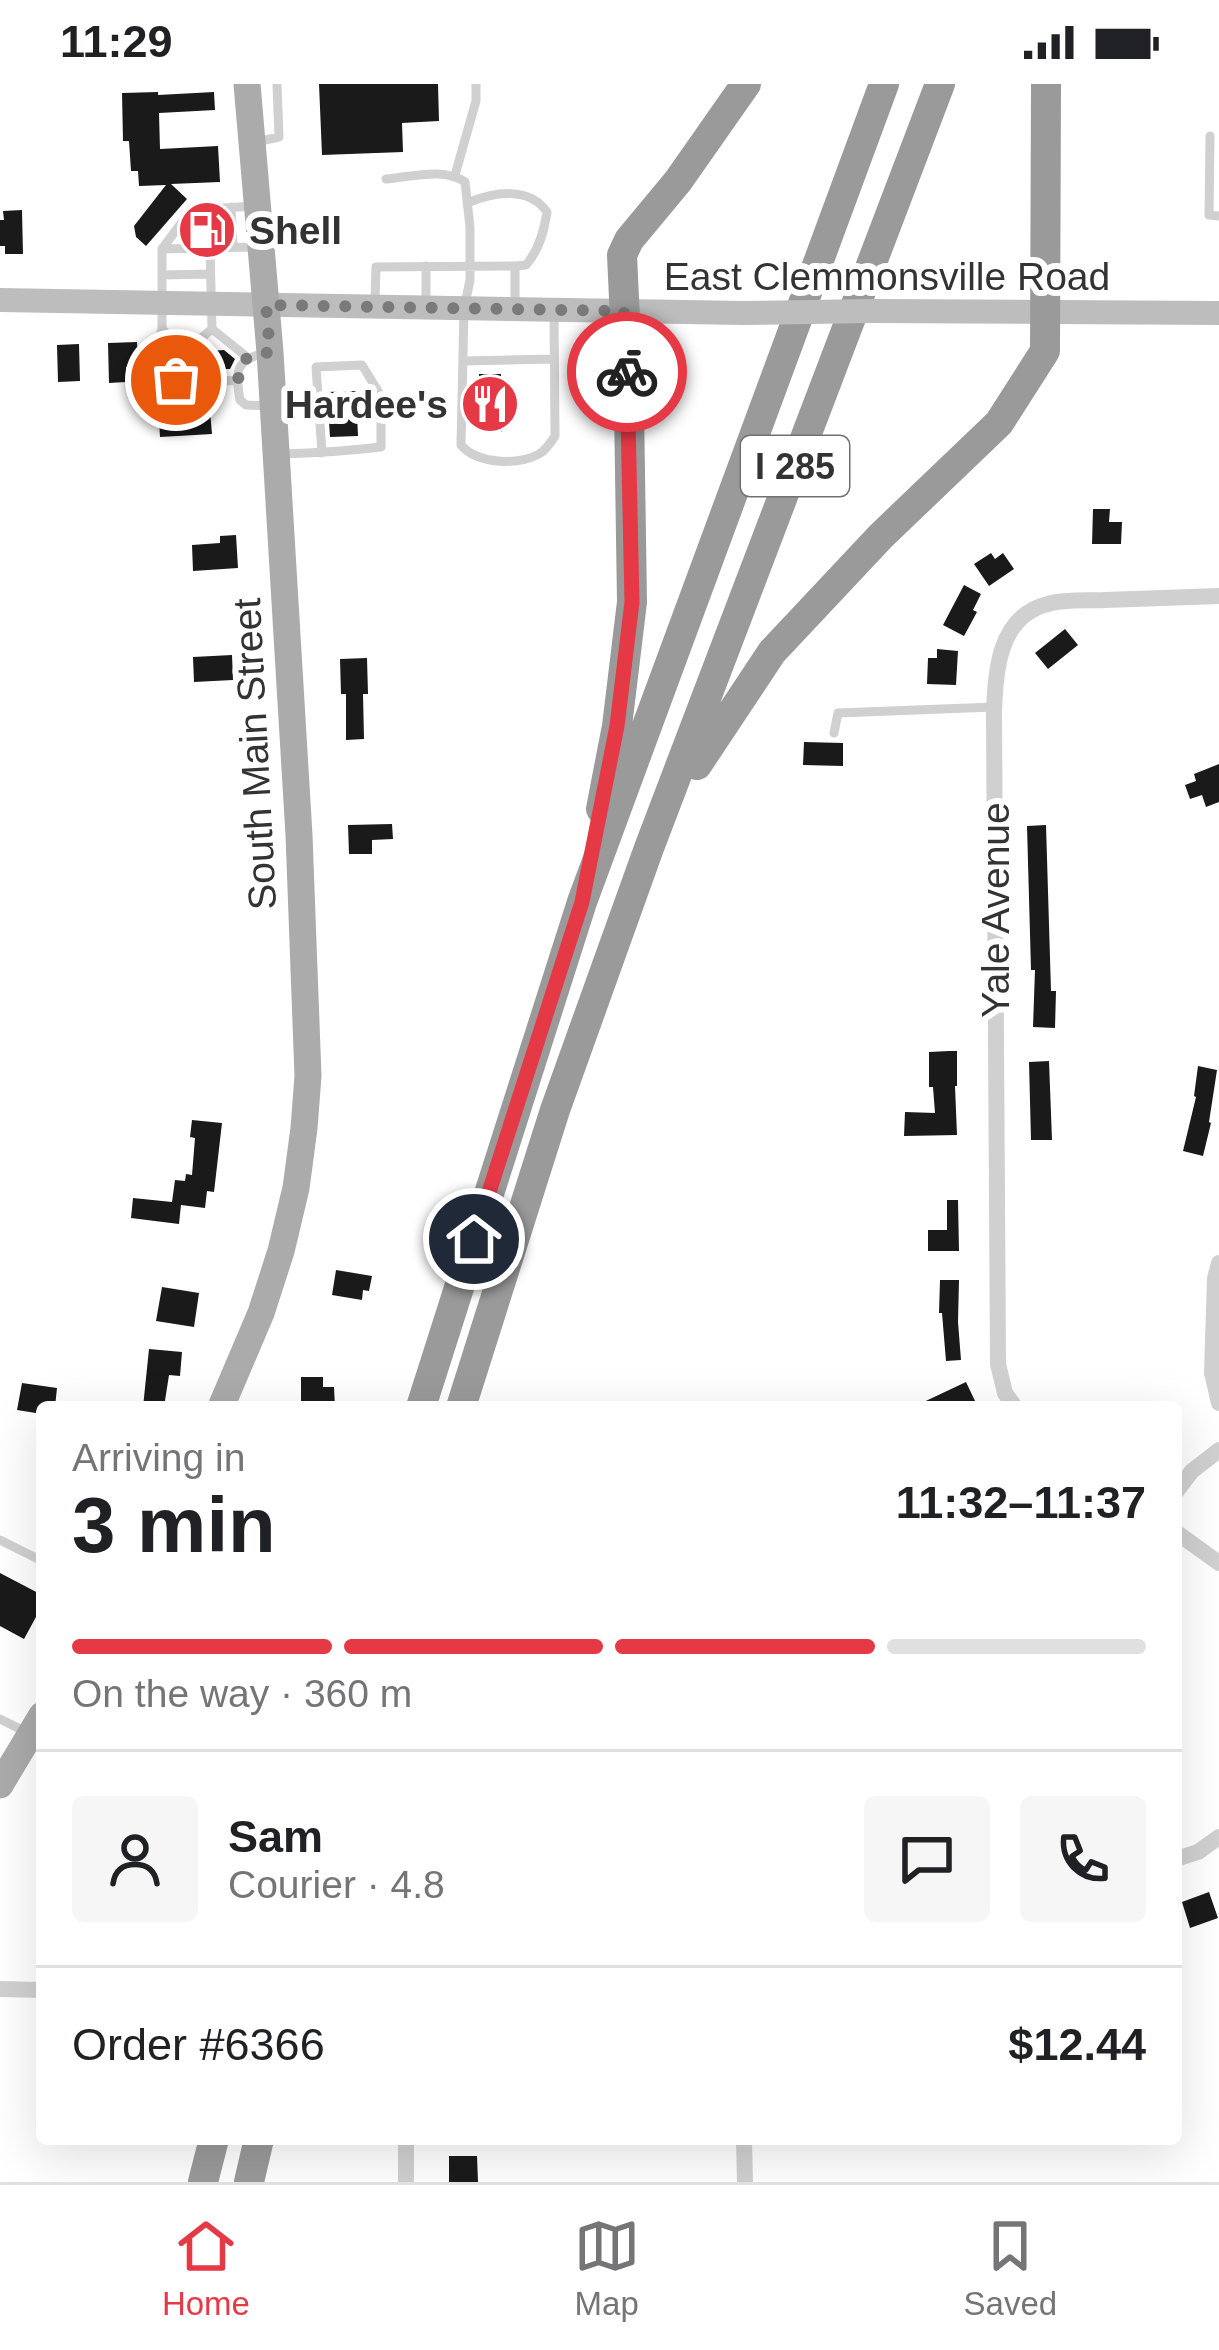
<!DOCTYPE html>
<meta charset="utf-8">
<style>
:root{--surface:#fff;--page:#f6f6f6;--text:#202124;--muted:#757577;--line:#e0e0e0;--accent:#e63946}
body{margin:0;font-family:Helvetica,sans-serif;background:var(--page);color:var(--text);height:100vh;display:flex;flex-direction:column;font-size:45px;white-space:nowrap}
*{box-sizing:border-box;margin:0}
p{font-size:39px;color:var(--muted)}
.icon{flex:none;width:66px;height:66px;fill:none;stroke:currentColor;stroke-width:2;stroke-linecap:round;stroke-linejoin:round}
.map{position:relative;flex:1;overflow:hidden}
.side{position:absolute;left:36px;top:1317px;width:1146px;height:744px;display:flex;flex-direction:column;background:var(--surface);border-radius:12px;box-shadow:0 12px 48px #0002}
.side>*{flex:none}
.pin{position:absolute;display:grid;place-items:center;width:102px;height:102px;color:#fff;margin:-51px;border:6px solid #fff;border-radius:50%;box-shadow:0 3px 12px #0007}
.courier{position:absolute;display:grid;place-items:center;width:120px;height:120px;margin:-60px;border:9px solid #e63946;border-radius:50%;background:#fff;color:#222;box-shadow:0 3px 15px #0007}
.summary em{font-style:normal;font-weight:600}
.summary div{display:flex;flex-direction:column-reverse}
.summary{display:flex;align-items:center;justify-content:space-between;height:204px;padding:0 36px}
h1{font-size:78px;font-weight:600;line-height:90px}
.bar{display:grid;grid-template-columns:repeat(4,1fr);gap:18px 12px;align-content:center;height:144px;padding:0 36px}
.bar i{height:15px;border-radius:9px;background:var(--line)}
.bar .current{background:var(--accent)}
.bar p{grid-column:span 4}
.line{display:flex;align-items:center;gap:30px;padding:0 36px;border-top:3px solid var(--line)}
.line div{flex:1}
.round{display:grid;place-items:center;flex:none;width:126px;height:126px;border-radius:12px;background:var(--page)}
.status{display:flex;justify-content:space-between;align-items:center;height:84px;padding:0 60px;background:var(--surface);direction:ltr}
.status svg{height:33px;fill:currentColor}
.tab-bar{display:flex;justify-content:space-around;align-items:center;height:168px;border-top:3px solid var(--line);background:var(--surface);font-size:33px;color:var(--muted)}
.tab-bar a{display:grid;justify-items:center;gap:6px}
.tab-bar .current{color:var(--accent)}
.map>svg:first-child{display:block}
.building{fill:#1a1a1a}
.lines{fill:none;stroke-linecap:round;stroke-linejoin:round}
.service{stroke:#d0d0d0;stroke-width:9}
.minor{stroke:#d0d0d0;stroke-width:16}
.secondary{stroke:#bdbdbd;stroke-width:24}
.primary{stroke:#ababab;stroke-width:27}
.motorway{stroke:#9a9a9a;stroke-width:30}
.secondary-bridge{stroke:#bdbdbd;stroke-width:24}
.done{stroke:#7a7a7a;stroke-width:12;stroke-dasharray:0 21.6}
.route{stroke:#e63946;stroke-width:15}
.labels{text-anchor:middle;stroke-width:12;stroke-linejoin:round;paint-order:stroke}
.shield{fill:#fff;stroke:#707070;stroke-width:3}
.shield-label{font-size:36px;font-weight:bold;fill:#333}
.poi-label{font-size:39px;font-weight:bold;fill:#333;stroke:#fff;text-anchor:start}
.street-label{font-size:39px;fill:#333;stroke:#fff}
</style>
<div class="status"><b>11:29</b><svg viewBox="0 0 49 12"><path d="M0 12V9h3v3zM5 12V6h3v6zM10 12V3h3v9zM15 12V0h3v12zM26 1h20v11H26zM47 4h2v5h-2z"/></svg></div>
<div class="map">
<svg width="1219" height="2098" viewBox="0 0 1219 2098">
<rect width="100%" height="100%" fill="#fff"/>
<path class="building" d="M319,0H438L439,37L402,39L403,68L322,71Z
M158,8V11L214,8L215,26L159,29L160,65L218,62L220,98L171,100L187,115L146,162L136,153L134,142L166,101L139,102L138,87H131L129,57H123L122,9Z
M22,126L23,170H5V162H0V136H4L3,127Z
M137,258L138,282L126,283V298L109,299L108,259Z
M79,260L80,297L58,298L57,261Z
M224,266L235,275L230,285H166L163,273L164,270Z
M479,290H501L502,348H480Z
M356,307L358,352L330,353L327,308Z
M209,315L212,350L160,353L158,318Z
M1093,425H1110L1109,438H1122L1121,460H1092Z
M236,451L238,484L193,487L192,461L220,459V452Z
M991,469L995,475L1003,469L1014,485L989,502L974,480Z
M964,501L981,510L973,526L977,528L964,552L943,541Z
M1065,545L1078,561L1048,585L1035,569Z
M937,565L958,567L956,601L927,600L928,574H937Z
M232,571L233,596L194,598L193,573Z
M367,574L368,610H363L364,655L346,656V610H341L340,575Z
M804,658L843,659V682L803,681Z
M1219,680V718L1206,723L1202,711L1190,715L1185,701L1196,697L1194,690Z
M392,740L393,755L372,756V770H349L348,741Z
M1046,741L1051,907H1056L1055,944L1033,943L1035,886H1031L1027,742Z
M949,967H957V1002H955L957,1051L904,1052L905,1028L935,1029L933,1003H929V968Z
M1049,977L1052,1056H1031L1029,978Z
M1198,982L1217,986L1209,1038L1211,1039L1203,1072L1183,1067L1196,1013L1194,1012Z
M192,1036L222,1039L214,1108L207,1107L205,1124L181,1121L179,1140L131,1134L133,1114L172,1118L175,1096L185,1097L186,1090L192,1091L195,1054L190,1053Z
M947,1116H958L959,1167H928V1146H947Z
M336,1186L372,1192L369,1207L363,1206L362,1216L332,1211Z
M940,1196H959L958,1238L961,1276L946,1277L942,1229H939Z
M162,1203L199,1209L194,1243L156,1237Z
M149,1265L182,1268L180,1292L169,1291L164,1323H143Z
M301,1293H323V1303H334L335,1323H301Z
M966,1298L976,1319L966,1323H913Z
M22,1299L57,1304L55,1323H42V1330L17,1326Z
M0,1489L42,1511V1522L24,1555L0,1542Z
M1209,1808L1218,1834L1190,1844L1182,1818Z
M449,2072H477L478,2098H449Z"/>
<g class="lines">
<path class="service" d="M1210,52L1209,131L1219,132
M256,58L279,53L277,0
M455,91L476,17V0
M386,95C411,93 444,83 465,98L470,143V196L464,225L461,361C478,381 523,382 542,368C548,363 551,358 555,352L554,230
M231,123L233,163
M210,154V164L255,163
M162,165L210,164L212,245L200,255L171,254L162,245V165L191,126L256,122
M426,182V218
M515,182V225
M162,191L210,190
M375,217L376,183L515,182L526,181C539,166 544,148 547,128C529,102 494,108 467,119
M162,245L154,273L159,294L238,297
M212,245L247,273
M265,269C235,276 235,287 240,316L246,321L271,322
M463,277L554,275
M281,370C315,369 347,367 381,363V312L362,281L316,283L322,369
M834,649L838,629L994,623
M0,1456L42,1477
M0,1635L26,1648"/>
<path class="minor" d="M1219,1179L1215,1194L1212,1289L1219,1319
M1015,1323L1005,1309L998,1280L994,630C995,589 998,532 1048,520C1065,515 1087,517 1105,516C1143,515 1181,513 1219,512
M1176,1408L1192,1387L1219,1366
M1176,1448L1219,1479
M1176,1775L1198,1768L1219,1753
M0,1905L42,1906
M744,2055L745,2098
M406,2098V2055"/>
<path class="secondary" d="M0,216L743,229
M874,227L1219,229"/>
<path class="primary" d="M221,1323L261,1229L281,1167L296,1104L304,1044L308,992L299,751L270,268L247,0
M0,1701L42,1631"/>
<path class="motorway" d="M697,681L772,568L881,452L999,339L1045,267L1046,0
M601,725L617,642L632,518L629,323L622,171L629,156L678,97L746,0
M421,1323L582,818L884,0
M461,1323L555,1026L649,764L940,0
M203,2098L214,2055
M249,2098L259,2055"/>
<path class="secondary-bridge" d="M743,229L874,227"/>
</g>
<g class="lines">
<path class="done" d="M176,296L238,297C241,271 247,273 270,268L266,221L624,227L627,288"/>
<path class="route" d="M474,1155L582,818L617,642L632,518L627,288"/>
</g>
<defs>
<g id="fuel-disc" transform="scale(3)"><circle r="9.5" fill="#e63946" stroke="#fff"/><path d="M-5.5-6h7V0h2V4h1.3V-2.5L3-4.5l.8-.8L6-3V5H2.5V1h-1V6h-7ZM-4.2-4.7v3.2H.2V-4.7Z" fill="#fff"/></g>
<g id="restaurant-disc" transform="scale(3)"><circle r="9.5" fill="#e63946" stroke="#fff"/><path d="M-5-6h1v4h1v-4h1v4h1v-4h1v5L-1.5 .5V6h-2V.5L-5-1ZM5-6V6H3V1.5H1.5Q1.5-4 5-6Z" fill="#fff"/></g>
</defs>
<g fill-rule="evenodd">
<use href="#fuel-disc" x="207" y="146"/>
<use href="#restaurant-disc" x="490" y="320"/>
</g>
<g class="labels">
<rect class="shield" x="741" y="352" width="108" height="60" rx="9"/>
<g class="shield-label">
<text x="795" y="395">I 285</text>
</g>
<g class="poi-label">
<text x="249" y="160">Shell</text>
<text x="448" y="334" text-anchor="end">Hardee's</text>
</g>
<g class="street-label">
<text x="887" y="206">East Clemmonsville Road</text>
<text transform="translate(254 670) rotate(-93)" y="14">South Main Street</text>
<text transform="translate(995 826) rotate(-90)" y="14">Yale Avenue</text>
</g>
</g>
</svg>
<div class="pin" style="left:176px;top:296px;background:#ea580c"><svg class="icon" aria-label="bag" viewBox="0 0 24 24"><path d="M5 8h14l-1 12H6zM9 8a3 3 0 0 1 6 0"/></svg></div>
<div class="pin" style="left:474px;top:1155px;background:#1f2937"><svg class="icon" aria-label="home" viewBox="0 0 24 24"><path d="M3 11l9-7 9 7M6 9v11h12V9"/></svg></div>
<div class="courier" style="left:627px;top:288px"><svg class="icon" aria-label="bike" viewBox="0 0 24 24"><circle cx="6" cy="16" r="4"/><circle cx="18" cy="16" r="4"/><path d="M6 16l4-8h5l3 8M10 8l3 8H6M13 5h3"/></svg></div>
<section class="side">
<div class="summary"><div><h1>3 min</h1><p>Arriving in</p></div><em>11:32–11:37</em></div>
<div class="bar"><i class="current"></i><i class="current"></i><i class="current"></i><i></i><p>On the way · 360 m</p></div>
<div class="line" style="height:216px"><a class="round"><svg class="icon" aria-label="person" viewBox="0 0 24 24"><circle cx="12" cy="8" r="4"/><path d="M4 21q1-7 8-7t8 7"/></svg></a><div><b>Sam</b><p>Courier · 4.8</p></div><a class="round"><svg class="icon" aria-label="chat" viewBox="0 0 24 24"><path d="M4 5h16v11H9l-5 4z"/></svg></a><a class="round"><svg class="icon" aria-label="phone" viewBox="0 0 24 24"><path d="M5 4h4l2 5-3 2q2 4 5 5l2-3 5 2v4C11 20 4 13 5 4z"/></svg></a></div>
<div class="line" style="height:156px"><div>Order #6366</div><b>$12.44</b></div>
</section>
</div>
<nav class="tab-bar">
<a class="current"><svg class="icon" aria-label="home" viewBox="0 0 24 24"><path d="M3 11l9-7 9 7M6 9v11h12V9"/></svg>Home</a>
<a><svg class="icon" aria-label="map" viewBox="0 0 24 24"><path d="M3 6l6-2 6 2 6-2v14l-6 2-6-2-6 2zM9 4v14M15 6v14"/></svg>Map</a>
<a><svg class="icon" aria-label="saved" viewBox="0 0 24 24"><path d="M7 4h10v16l-5-4-5 4z"/></svg>Saved</a>
</nav>
